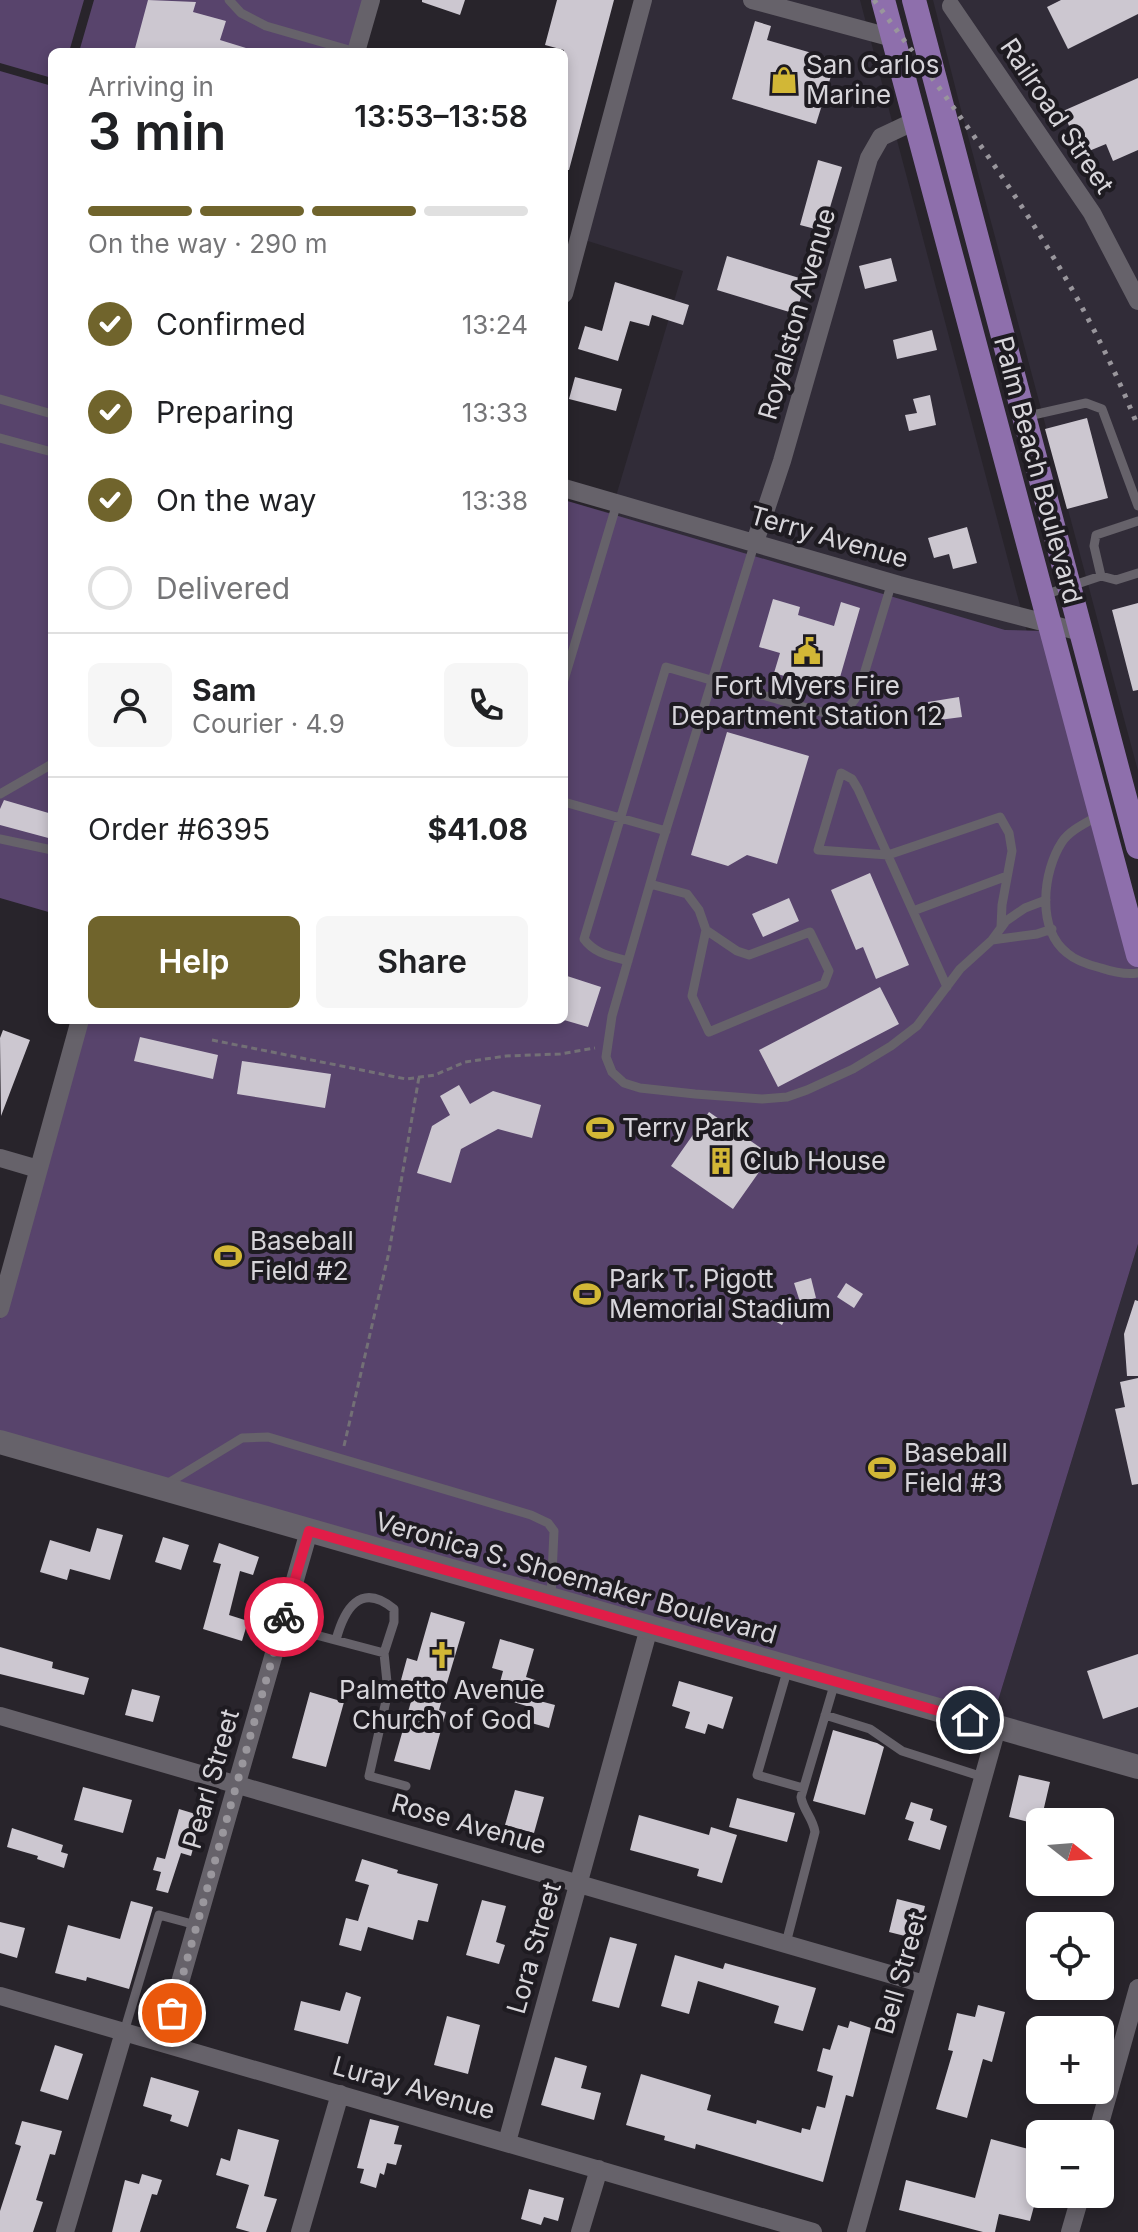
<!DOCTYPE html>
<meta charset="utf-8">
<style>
:root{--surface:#fff;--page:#f6f6f6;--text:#202124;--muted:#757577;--line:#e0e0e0;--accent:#70642c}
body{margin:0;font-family:Inter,sans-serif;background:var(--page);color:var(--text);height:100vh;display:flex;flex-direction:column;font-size:30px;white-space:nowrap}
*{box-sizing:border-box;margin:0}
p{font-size:26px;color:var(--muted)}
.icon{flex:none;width:44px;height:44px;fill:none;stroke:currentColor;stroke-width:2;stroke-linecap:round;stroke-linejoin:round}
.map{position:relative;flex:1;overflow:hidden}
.panel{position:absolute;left:48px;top:48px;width:520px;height:976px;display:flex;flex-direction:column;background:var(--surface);border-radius:12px;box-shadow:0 4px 12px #0003}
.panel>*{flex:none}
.needle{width:52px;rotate:107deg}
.tools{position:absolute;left:1026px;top:1808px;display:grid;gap:16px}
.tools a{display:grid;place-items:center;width:88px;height:88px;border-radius:12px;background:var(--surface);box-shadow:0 4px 12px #0003;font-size:40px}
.pin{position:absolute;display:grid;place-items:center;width:68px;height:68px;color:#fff;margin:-34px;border:4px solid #fff;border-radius:50%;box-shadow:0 2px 8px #0007}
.courier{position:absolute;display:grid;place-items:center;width:80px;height:80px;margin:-40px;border:6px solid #e11d48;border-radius:50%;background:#fff;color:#222;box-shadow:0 2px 10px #0007}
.summary em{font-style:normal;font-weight:600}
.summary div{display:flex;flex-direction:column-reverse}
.summary{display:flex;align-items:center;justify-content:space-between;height:136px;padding:0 40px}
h1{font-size:52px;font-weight:600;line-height:60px}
.bar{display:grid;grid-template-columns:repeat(4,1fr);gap:12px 8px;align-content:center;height:96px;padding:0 40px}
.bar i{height:10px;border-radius:6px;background:var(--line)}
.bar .active{background:var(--accent)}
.bar p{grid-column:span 4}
.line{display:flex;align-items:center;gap:20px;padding:0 40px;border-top:2px solid var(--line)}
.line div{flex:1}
.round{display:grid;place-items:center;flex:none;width:84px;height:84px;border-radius:12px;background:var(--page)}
ol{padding:0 40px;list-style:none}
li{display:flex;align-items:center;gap:24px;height:88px}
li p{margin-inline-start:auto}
li .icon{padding:8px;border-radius:50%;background:var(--accent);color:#fff;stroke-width:4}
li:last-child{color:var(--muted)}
li i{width:44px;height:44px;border:4px solid var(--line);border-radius:50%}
.cta{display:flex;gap:16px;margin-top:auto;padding:16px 40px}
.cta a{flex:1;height:92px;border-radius:12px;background:var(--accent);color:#fff;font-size:32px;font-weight:600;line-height:92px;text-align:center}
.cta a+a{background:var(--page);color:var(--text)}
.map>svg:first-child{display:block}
.built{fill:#312c38}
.park{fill:#58446c}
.building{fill:#ccc7d0}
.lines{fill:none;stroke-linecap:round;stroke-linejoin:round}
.path{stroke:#737076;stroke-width:3;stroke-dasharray:6 4;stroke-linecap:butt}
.service{stroke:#66626a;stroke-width:9}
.minor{stroke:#66626a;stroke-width:18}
.tertiary{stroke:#66626a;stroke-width:24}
.primary{stroke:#8e6fac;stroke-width:24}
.rail{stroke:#99969c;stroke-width:5;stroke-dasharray:4 8;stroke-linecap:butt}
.done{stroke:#9a979d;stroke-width:8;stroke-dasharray:0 14.4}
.route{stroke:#e11d48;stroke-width:10}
.labels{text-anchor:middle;stroke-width:8;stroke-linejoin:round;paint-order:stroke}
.poi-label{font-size:26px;fill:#d7d5da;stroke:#1e1b21;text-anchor:start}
.street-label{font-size:26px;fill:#d7d5da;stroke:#1e1b21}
</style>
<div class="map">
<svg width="1138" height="2232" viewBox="0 0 1138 2232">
<rect width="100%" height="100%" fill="#28242b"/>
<path class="built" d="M642,0H860L1050,719L564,501L611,513L683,271L572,236Z
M933,0H1138V771L960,106Z
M1138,1244V1757L993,1717Z"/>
<path class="park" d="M0,0H84L69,52H52V78L0,63Z
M94,0H365L350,52H79Z
M0,71L52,86V913L0,898Z
M564,500L1005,630L1048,631L1138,962V1244L993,1717L0,1432V1319L84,1020H564Z"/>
<path class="building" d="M148,0L196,2L193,12L226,21L220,40L246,48V52H134Z
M422,0H465L460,15L422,2Z
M557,0H614L569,170H564V50L545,45Z
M1061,0H1138V14L1068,49L1047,7Z
M755,21L771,26L767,40L836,60L816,124L732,99Z
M1138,78V150L1113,161L1106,144L1089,151L1086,145L1078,148L1063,111Z
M818,160L842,167L823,231L800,225Z
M727,256L806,280L796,314L717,290Z
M891,258L897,281L865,289L859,266Z
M615,282L689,305L683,325L652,315L649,326L630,321L618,361L578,349L585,326L602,331Z
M932,330L937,350L897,359L893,340Z
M575,377L622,389L616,411L569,399Z
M930,395L936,425L909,431L905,415L917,413L913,399Z
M1087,418L1108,498L1067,509L1045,429Z
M967,527L977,563L953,569L949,554L934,558L928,538Z
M773,599L800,607L798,615L834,626L841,602L860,608L836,691L774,673L780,653L759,647Z
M1138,603V690L1133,691L1112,610Z
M959,697L962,717L931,721L928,702Z
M727,732L809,756L777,864L747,855L728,866L691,855Z
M4,800L52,814V839L0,825V809Z
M870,873L909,965L876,979L863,947L856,950L831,890Z
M789,898L799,921L763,937L752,914Z
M564,975L601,987L588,1027L564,1020Z
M880,987L899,1024L778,1087L759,1050Z
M3,1030L30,1040L1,1116L0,1038Z
M140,1037L218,1055L213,1079L134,1061Z
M242,1061L331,1074L325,1108L237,1094Z
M459,1085L470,1104L493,1091L541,1105L532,1138L498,1129L461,1149L451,1183L417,1173L432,1126L450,1115L440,1096Z
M709,1112L771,1155L733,1209L671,1166Z
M811,1278L816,1298L800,1302L794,1283Z
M846,1283L863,1294L854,1308L837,1297Z
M771,1300L790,1310L782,1325L764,1315Z
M1135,1300L1138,1301V1376H1127L1124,1334Z
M1138,1378V1484L1132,1485L1115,1409L1125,1407L1120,1382Z
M97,1528L123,1535L110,1580L70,1569L67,1580L40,1572L50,1540L90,1552Z
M163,1537L189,1545L181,1570L155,1562Z
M219,1543L259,1557L253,1575L240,1571L229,1615L248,1621L242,1641L203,1629L221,1564L213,1562Z
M431,1612L465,1622L439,1710L446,1712L430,1770L394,1761L416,1684L401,1680L407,1658L417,1661Z
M500,1639L534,1649L526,1677L541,1682L536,1700L555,1705L549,1728L528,1722L533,1708L510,1701L515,1686L500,1682L503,1671L492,1668Z
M0,1647L53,1662L52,1668L89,1678L84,1695L0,1674Z
M1138,1654V1707L1103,1719L1087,1671Z
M679,1681L733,1697L723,1729L708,1724L705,1734L685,1728L690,1712L672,1706Z
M132,1689L160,1696L153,1722L125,1715Z
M310,1692L344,1702L326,1767L292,1758Z
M833,1730L877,1743L884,1747L865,1815L813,1801Z
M1019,1775L1050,1782L1040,1825L1009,1817Z
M83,1787L132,1800L123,1833L74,1820Z
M515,1790L544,1797L534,1833L505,1825Z
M737,1798L795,1813L787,1842L729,1827Z
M911,1802L933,1809L930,1820L947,1826L940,1850L908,1840L914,1822L905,1819Z
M179,1809L202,1816L191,1856L181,1853L168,1893L156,1890L161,1872L153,1870L157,1857L165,1859Z
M639,1815L709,1835L711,1827L737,1835L722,1883L697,1876L699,1869L630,1850Z
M12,1828L63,1845L61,1852L68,1854L64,1868L37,1859L38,1856L7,1847Z
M362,1859L398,1870L397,1873L438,1884L428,1922L418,1920L413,1940L368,1927L361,1951L339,1945L346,1918L358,1921L369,1885L355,1881Z
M897,1899L925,1906L917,1939L889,1932Z
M482,1900L506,1906L496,1942L505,1945L499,1964L466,1955Z
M131,1901L153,1907L129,1989L87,1977L86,1981L55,1973L68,1925L120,1939Z
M0,1922L25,1928L17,1958L0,1953Z
M610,1937L637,1944L619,2008L592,2001Z
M675,1955L723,1969L725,1963L816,1988L803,2031L774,2023L779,2006L698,1981L689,2014L661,2006Z
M346,1992L361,1997L348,2044L294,2030L301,2001L340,2011Z
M978,2005L1005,2012L992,2062L983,2059L967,2118L936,2109L953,2051L948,2050L957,2013L975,2017Z
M447,2016L480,2025L468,2074L434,2065Z
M850,2021L871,2028L853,2097L846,2095L823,2182L696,2144L695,2149L664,2140L665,2136L626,2125L641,2074L711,2095L707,2110L756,2124L757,2120L801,2133L802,2128L810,2130L817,2106L825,2108L833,2076L817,2071L823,2048L830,2050L838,2025L848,2028Z
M55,2045L83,2054L68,2100L40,2091Z
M555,2057L587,2066L581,2088L601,2093L594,2120L541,2105Z
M151,2077L199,2091L188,2127L170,2121L172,2115L143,2106Z
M370,2119L399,2126L394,2144L402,2145L396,2165L387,2163L384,2175L380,2173L376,2188L360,2183L364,2169L357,2168Z
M22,2121L62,2131L55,2155L50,2154L36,2200L43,2202L33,2232H0V2211L21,2146L15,2144Z
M238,2129L279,2140L264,2196L277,2199L266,2232H250L236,2228L249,2185L216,2175L221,2158L230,2161Z
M991,2139L1040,2152V2184L1030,2221L999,2214L995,2232H983L899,2210L906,2180L975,2198Z
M142,2174L162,2180L157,2195L152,2194L140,2232H112L125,2180L139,2184Z
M529,2189L564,2198L558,2221L544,2217L541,2225L521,2219Z"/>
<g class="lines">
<path class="path" d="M212,1040L406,1079L435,1075L465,1062L506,1056L560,1054L595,1048
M344,1446L389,1252L419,1077"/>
<path class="service" d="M229,0L241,13L266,26L356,52
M0,399L52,414
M1024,417L1086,403L1102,409L1138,506
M0,438L52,452
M1138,521L1096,535L1094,546L1101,576L1116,580L1138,573
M755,542L661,846L612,1016L606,1057L612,1072L624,1083L640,1088L695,1094L762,1099L787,1097L807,1090L853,1069L891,1046L917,1026L960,969L992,940L1006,921L1025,908L1046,900
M1044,595L1101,576
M564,680L617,503
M0,794L52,764
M564,802L666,831
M1098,816C1086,823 1070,830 1062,842C1043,871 1036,928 1067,953C1076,961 1089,965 1101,968C1113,972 1125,975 1138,973
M0,839L52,850
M650,884L687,894L699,910L706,930L692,996L709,1032L824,984L829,971L810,932L749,955L737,951L706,930
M913,911L1007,876
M992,940L1037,934L1052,929
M628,961C611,956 595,954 584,939L666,667L821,712C840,715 849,711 858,694L892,582
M947,987L858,789L852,779L841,773L818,850L888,855L1000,817L1009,833L1012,851L1002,905L1001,927
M165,1485L242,1438L268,1437L531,1515L548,1523L554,1531L551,1597
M282,1626L384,1653L394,1622V1609C360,1581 344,1610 336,1640
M384,1653L388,1692L369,1776L406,1786
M788,1668L757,1775L803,1788
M825,1715L870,1729L902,1751L983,1777
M786,1943L815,1832C813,1818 803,1810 801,1797L835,1682
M124,2032L159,1915L196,1925"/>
<path class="minor" d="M752,0L893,38
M951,6L1092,213L1138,301
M356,52L371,0
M564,294L643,0
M564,488L899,585L1081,632
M755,542L782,461L869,158L881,137L915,121
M0,1158L38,1169
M0,1309L80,1020
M0,1716L924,1984
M0,1996L813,2232
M163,2042L309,1531
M1097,2134L1138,1988
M507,2142L649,1628
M65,2232L124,2032
M300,2232L340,2094
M580,2232L599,2169
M856,2232L997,1728
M1070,2232L1081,2194"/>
<path class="tertiary" d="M0,1442L1138,1767"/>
<path class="primary" d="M883,0L1138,955
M914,0L1138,847"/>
<path class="rail" d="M874,0C975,135 1076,269 1138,427"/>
</g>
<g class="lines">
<path class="done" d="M172,2013L284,1617"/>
<path class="route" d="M284,1617L309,1531L970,1720"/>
</g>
<defs>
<g id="shop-bare" transform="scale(2.16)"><path d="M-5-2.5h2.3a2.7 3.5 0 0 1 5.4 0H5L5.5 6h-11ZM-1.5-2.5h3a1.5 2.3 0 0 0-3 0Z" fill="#d2b736" stroke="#1e1b21" stroke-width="2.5" paint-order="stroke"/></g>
<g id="civic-bare" transform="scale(2.16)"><path d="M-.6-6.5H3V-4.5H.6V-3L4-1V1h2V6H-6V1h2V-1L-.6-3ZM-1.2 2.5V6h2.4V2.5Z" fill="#d2b736" stroke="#1e1b21" stroke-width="2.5" paint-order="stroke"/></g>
<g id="stadium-bare" transform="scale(2.16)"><path d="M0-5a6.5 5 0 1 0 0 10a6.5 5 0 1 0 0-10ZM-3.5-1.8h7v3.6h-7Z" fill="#d2b736" stroke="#1e1b21" stroke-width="2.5" paint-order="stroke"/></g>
<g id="building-bare" transform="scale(2.16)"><path d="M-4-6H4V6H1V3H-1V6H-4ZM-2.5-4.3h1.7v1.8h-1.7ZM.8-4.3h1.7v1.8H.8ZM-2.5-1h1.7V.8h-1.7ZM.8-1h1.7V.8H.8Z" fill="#d2b736" stroke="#1e1b21" stroke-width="2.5" paint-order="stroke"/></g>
<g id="church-bare" transform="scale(2.16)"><path d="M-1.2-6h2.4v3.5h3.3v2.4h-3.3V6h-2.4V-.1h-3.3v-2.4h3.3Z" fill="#d2b736" stroke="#1e1b21" stroke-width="2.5" paint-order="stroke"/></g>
</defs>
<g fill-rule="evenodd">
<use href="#shop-bare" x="784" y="80"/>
<use href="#civic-bare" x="807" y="651"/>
<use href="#stadium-bare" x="600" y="1128"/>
<use href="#building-bare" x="721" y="1161"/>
<use href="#stadium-bare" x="228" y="1256"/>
<use href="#stadium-bare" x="587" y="1294"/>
<use href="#stadium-bare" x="882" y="1468"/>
<use href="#church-bare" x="442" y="1655"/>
</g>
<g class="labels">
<g class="poi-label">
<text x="806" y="74">San Carlos<tspan x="806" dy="30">Marine</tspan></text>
<text x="807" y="695" text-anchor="middle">Fort Myers Fire<tspan x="807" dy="30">Department Station 12</tspan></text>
<text x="622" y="1137">Terry Park</text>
<text x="743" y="1170">Club House</text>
<text x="250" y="1250">Baseball<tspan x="250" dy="30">Field #2</tspan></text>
<text x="609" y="1288">Park T. Pigott<tspan x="609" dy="30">Memorial Stadium</tspan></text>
<text x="904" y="1462">Baseball<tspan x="904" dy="30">Field #3</tspan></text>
<text x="442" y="1699" text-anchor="middle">Palmetto Avenue<tspan x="442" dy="30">Church of God</tspan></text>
</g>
<g class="street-label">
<text transform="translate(1057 116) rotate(56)" y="9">Railroad Street</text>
<text transform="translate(797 314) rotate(-74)" y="9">Royalston Avenue</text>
<text transform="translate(1038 470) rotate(75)" y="9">Palm Beach Boulevard</text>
<text transform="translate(829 537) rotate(16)" y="9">Terry Avenue</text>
<text transform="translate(576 1578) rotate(16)" y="9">Veronica S. Shoemaker Boulevard</text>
<text transform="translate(211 1779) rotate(-74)" y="9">Pearl Street</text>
<text transform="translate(469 1824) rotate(16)" y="9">Rose Avenue</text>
<text transform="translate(534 1948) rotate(-74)" y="9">Lora Street</text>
<text transform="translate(901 1973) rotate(-74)" y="9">Bell Street</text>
<text transform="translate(414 2088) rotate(16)" y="9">Luray Avenue</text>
</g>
</g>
</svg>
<div class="tools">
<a><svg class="needle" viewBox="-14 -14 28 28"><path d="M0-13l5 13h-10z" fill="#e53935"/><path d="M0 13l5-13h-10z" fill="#757577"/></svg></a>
<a><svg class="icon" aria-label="locate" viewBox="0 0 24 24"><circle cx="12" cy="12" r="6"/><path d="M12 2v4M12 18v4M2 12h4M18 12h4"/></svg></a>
<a>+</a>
<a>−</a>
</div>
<div class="pin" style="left:172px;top:2013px;background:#ea580c"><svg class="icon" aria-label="bag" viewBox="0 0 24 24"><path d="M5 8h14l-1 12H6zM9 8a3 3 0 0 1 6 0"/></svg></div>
<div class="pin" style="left:970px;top:1720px;background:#1f2937"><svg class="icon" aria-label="home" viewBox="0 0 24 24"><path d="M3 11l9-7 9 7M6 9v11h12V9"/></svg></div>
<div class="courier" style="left:284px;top:1617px"><svg class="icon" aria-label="bike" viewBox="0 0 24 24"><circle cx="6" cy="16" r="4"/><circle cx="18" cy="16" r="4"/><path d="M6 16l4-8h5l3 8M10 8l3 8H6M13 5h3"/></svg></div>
<section class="panel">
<div class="summary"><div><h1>3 min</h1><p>Arriving in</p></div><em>13:53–13:58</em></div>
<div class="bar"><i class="active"></i><i class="active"></i><i class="active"></i><i></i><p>On the way · 290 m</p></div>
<ol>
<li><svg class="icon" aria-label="check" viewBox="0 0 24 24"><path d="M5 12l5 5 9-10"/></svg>Confirmed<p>13:24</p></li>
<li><svg class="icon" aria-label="check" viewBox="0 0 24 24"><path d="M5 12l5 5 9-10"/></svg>Preparing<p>13:33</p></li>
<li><svg class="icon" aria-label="check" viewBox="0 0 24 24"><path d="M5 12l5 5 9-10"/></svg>On the way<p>13:38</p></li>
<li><i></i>Delivered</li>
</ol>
<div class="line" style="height:144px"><a class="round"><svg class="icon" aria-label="person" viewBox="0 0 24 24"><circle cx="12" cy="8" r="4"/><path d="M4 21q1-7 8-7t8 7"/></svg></a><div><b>Sam</b><p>Courier · 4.9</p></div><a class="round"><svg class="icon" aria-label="phone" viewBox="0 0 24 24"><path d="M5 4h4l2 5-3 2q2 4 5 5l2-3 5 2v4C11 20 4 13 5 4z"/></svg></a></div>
<div class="line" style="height:104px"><div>Order #6395</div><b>$41.08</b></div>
<div class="cta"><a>Help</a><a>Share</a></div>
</section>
</div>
